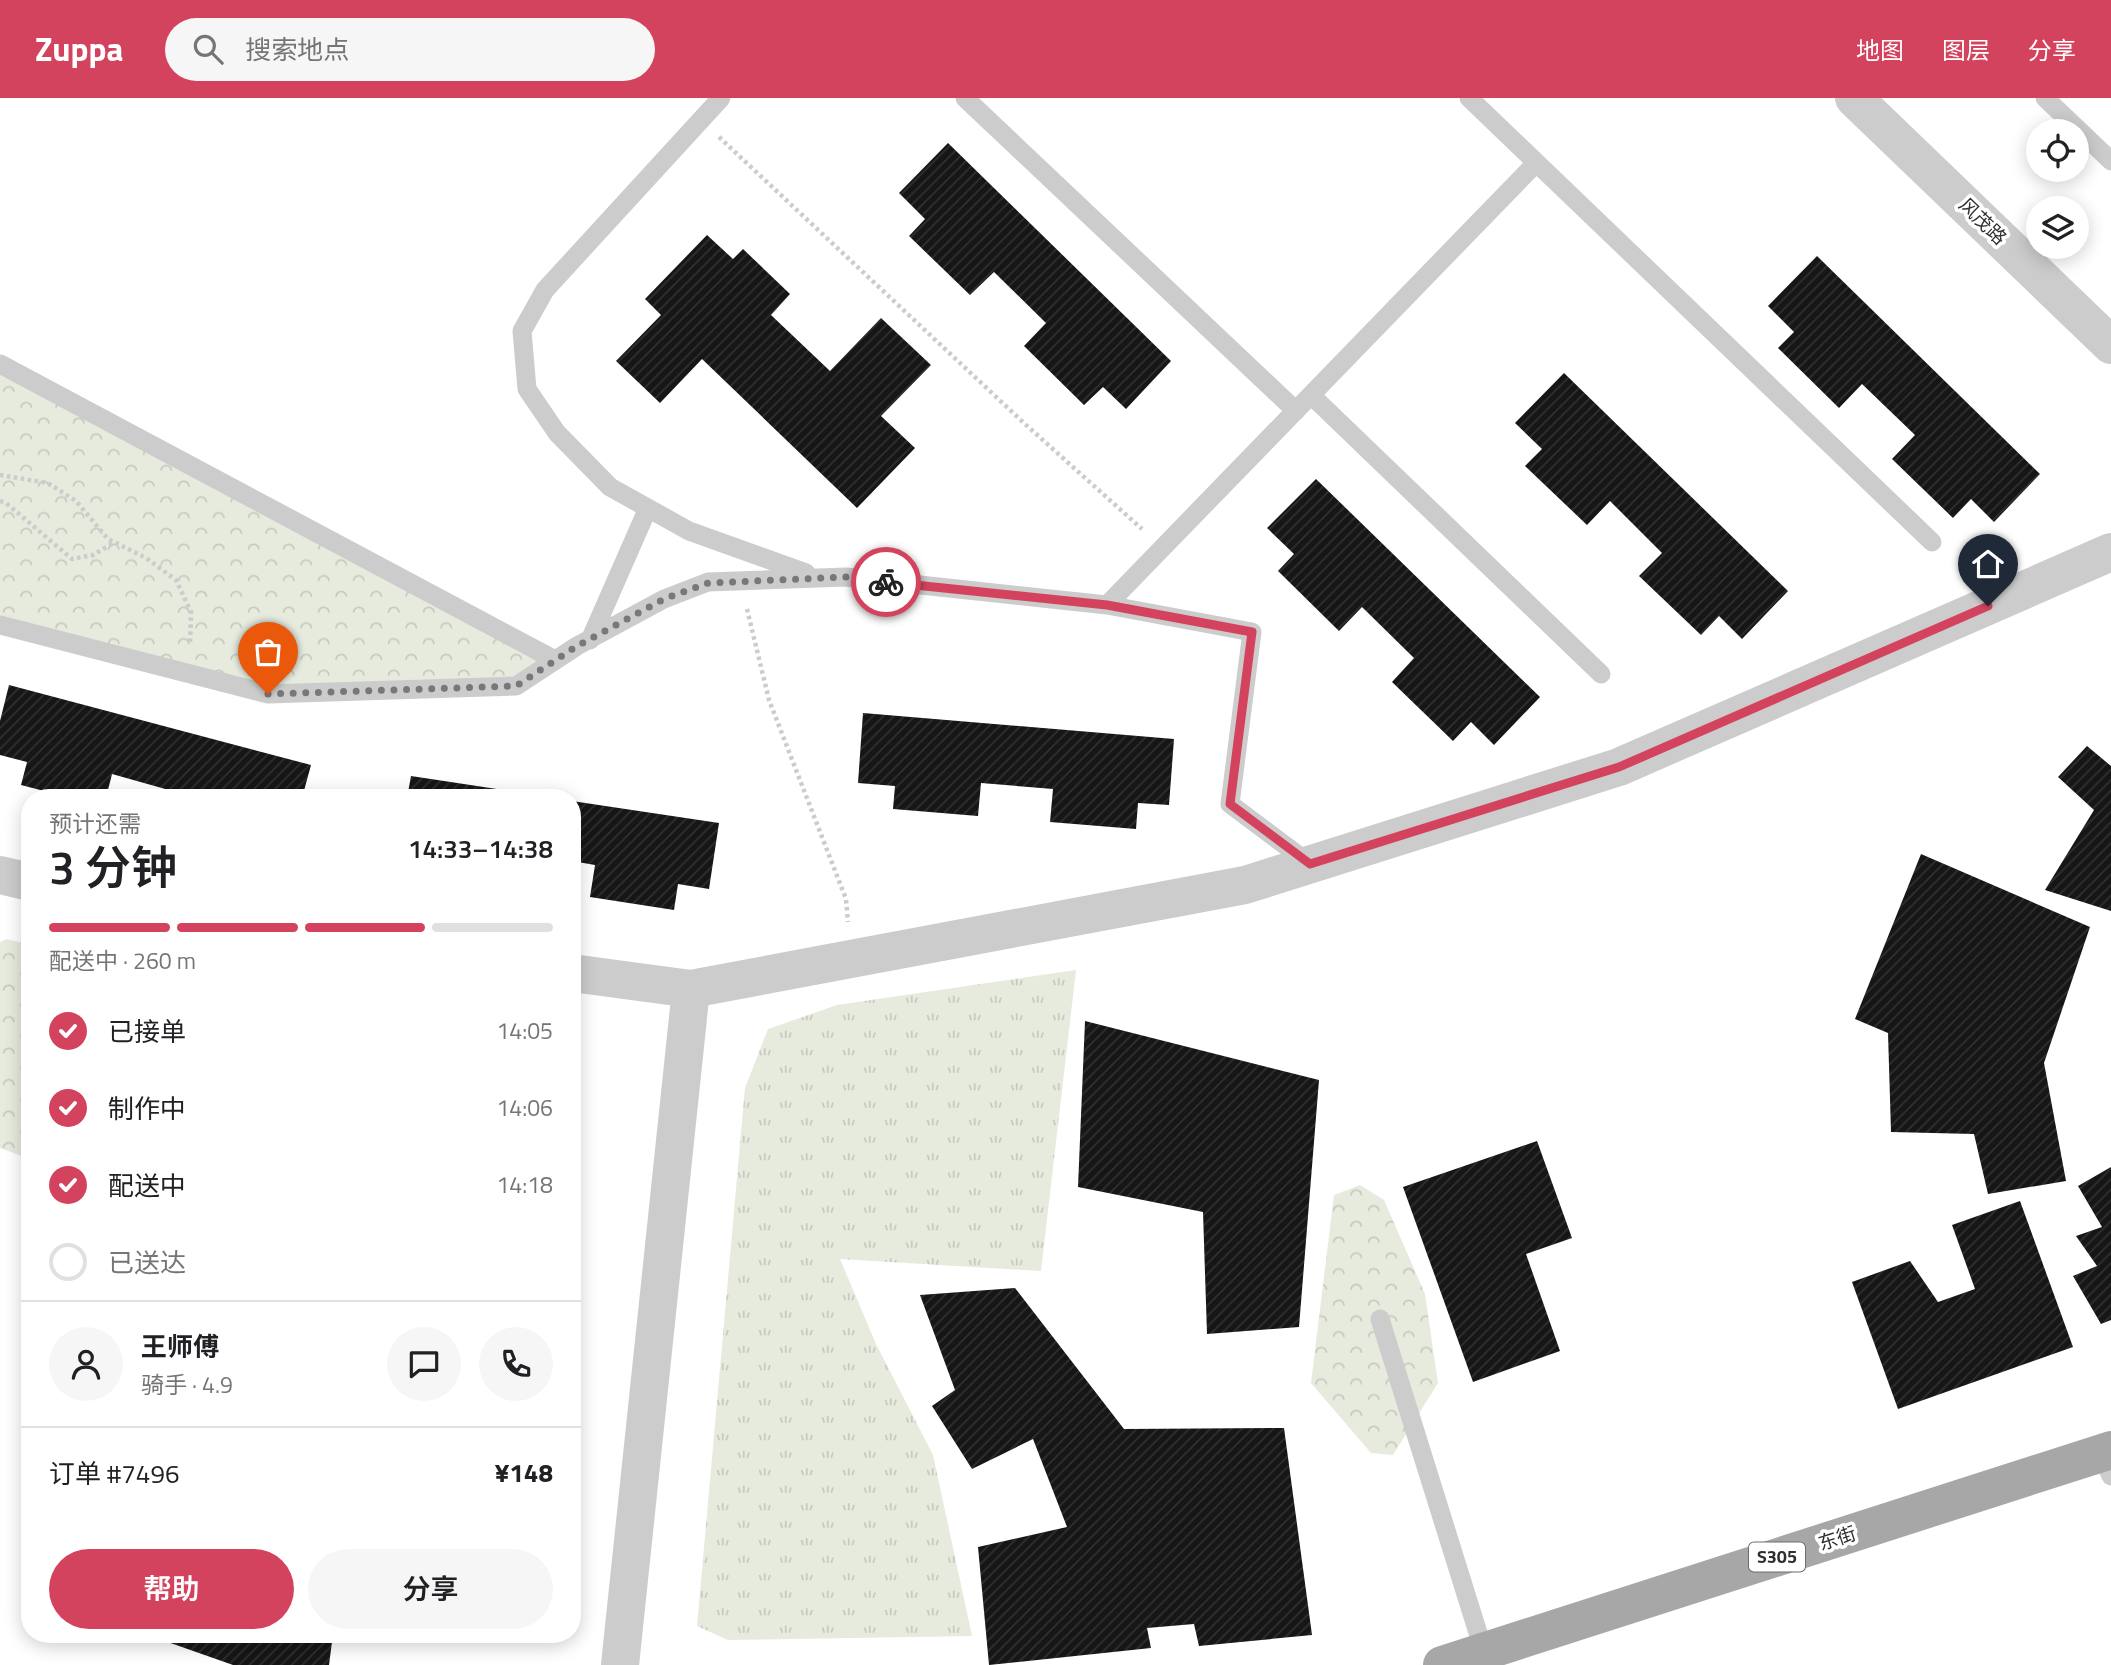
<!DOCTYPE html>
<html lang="zh">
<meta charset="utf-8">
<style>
:root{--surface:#fff;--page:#f6f6f6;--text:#202124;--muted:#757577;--line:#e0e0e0;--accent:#d4435e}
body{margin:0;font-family:"Titillium Web","Noto Sans SC",sans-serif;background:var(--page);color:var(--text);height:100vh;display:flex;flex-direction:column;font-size:26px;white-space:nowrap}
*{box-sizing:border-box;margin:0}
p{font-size:23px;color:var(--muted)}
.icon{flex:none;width:38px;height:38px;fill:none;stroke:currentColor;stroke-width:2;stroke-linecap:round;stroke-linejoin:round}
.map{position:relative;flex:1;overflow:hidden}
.side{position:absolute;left:21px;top:691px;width:560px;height:854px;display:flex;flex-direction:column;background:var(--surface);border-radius:28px;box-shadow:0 4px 18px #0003}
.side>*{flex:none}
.tools{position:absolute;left:2026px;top:21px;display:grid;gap:14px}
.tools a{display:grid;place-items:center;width:63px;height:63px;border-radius:50%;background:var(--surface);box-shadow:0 4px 18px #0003;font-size:35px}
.pin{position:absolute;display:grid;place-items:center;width:60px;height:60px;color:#fff;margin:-72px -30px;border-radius:50% 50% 50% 0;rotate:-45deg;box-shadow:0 0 7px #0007}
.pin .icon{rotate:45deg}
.courier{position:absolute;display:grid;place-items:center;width:70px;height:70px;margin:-35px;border:5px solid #d4435e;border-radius:50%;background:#fff;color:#222;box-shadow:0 2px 9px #0007}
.head em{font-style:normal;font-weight:600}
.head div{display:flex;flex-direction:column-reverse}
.head{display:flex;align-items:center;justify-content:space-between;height:119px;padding:0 28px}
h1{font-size:46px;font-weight:600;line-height:52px}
.bar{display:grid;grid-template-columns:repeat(4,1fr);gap:10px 7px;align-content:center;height:84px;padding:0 28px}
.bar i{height:9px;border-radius:5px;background:var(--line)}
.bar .active{background:var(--accent)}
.bar p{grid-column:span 4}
.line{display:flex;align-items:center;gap:18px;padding:0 28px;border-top:2px solid var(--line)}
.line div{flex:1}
.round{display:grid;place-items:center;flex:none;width:74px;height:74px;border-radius:37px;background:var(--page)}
ol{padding:0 28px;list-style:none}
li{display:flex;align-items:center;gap:21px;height:77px}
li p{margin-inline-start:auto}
li .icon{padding:7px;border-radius:50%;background:var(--accent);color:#fff;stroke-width:4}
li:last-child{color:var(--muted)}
li i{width:38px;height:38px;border:4px solid var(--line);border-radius:50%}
.action{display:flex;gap:14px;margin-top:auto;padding:14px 28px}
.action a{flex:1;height:80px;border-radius:42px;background:var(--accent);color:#fff;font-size:28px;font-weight:600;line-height:80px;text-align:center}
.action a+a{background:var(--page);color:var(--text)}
header{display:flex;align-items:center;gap:42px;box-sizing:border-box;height:98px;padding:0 35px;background:var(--accent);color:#fff}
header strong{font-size:33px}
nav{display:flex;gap:38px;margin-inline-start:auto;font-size:24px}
.search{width:490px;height:63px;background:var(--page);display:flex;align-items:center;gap:18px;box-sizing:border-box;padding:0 24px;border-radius:38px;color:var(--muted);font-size:26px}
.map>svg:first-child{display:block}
.grass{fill:url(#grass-tufts)}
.forest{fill:url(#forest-crowns)}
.building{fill:url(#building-hatch)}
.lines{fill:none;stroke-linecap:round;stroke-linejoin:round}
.path{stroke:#ccc;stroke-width:4.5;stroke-dasharray:3.5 3.5;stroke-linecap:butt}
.service{stroke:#ccc;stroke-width:19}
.minor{stroke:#ccc;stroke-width:38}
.tertiary{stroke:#ccc;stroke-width:38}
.primary{stroke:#a7a7a7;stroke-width:38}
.done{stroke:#787878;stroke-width:7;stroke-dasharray:0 12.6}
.route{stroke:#d4435e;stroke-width:9}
.labels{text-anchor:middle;stroke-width:7;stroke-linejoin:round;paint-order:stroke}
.shield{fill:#fff;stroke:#6d6d6d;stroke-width:2}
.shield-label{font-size:18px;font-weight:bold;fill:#2f2f2f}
.street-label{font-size:19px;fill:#2f2f2f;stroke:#fff}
</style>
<header>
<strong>Zuppa</strong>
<div class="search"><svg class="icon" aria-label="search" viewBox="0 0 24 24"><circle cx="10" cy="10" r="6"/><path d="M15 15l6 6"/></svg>搜索地点</div>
<nav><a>地图</a><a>图层</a><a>分享</a></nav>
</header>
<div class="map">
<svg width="2111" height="1567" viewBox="0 0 2111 1567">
<defs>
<pattern id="grass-tufts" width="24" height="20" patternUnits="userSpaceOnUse" patternTransform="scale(1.75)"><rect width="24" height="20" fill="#e6ebde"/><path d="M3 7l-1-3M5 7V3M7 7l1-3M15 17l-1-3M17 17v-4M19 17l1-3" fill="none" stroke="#c6cabf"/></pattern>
<pattern id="forest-crowns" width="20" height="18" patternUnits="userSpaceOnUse" patternTransform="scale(1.75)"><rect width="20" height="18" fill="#e6ebde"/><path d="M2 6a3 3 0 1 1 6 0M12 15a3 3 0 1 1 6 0" fill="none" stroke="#c6cabf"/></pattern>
<pattern id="building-hatch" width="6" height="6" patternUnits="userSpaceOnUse" patternTransform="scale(1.75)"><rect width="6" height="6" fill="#161616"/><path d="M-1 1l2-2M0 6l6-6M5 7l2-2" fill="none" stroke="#303030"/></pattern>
</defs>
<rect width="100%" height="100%" fill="#fff"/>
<path class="grass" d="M1076,872L1041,1173L840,1161L876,1246L933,1357L972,1538L728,1542L697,1528L745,990L768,931L837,907Z"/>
<path class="forest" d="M0,266L555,562L516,588L268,596L0,527Z
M7,841L30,847V1061L0,1050V844Z
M1360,1087L1384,1102L1425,1196L1438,1285L1393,1357L1371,1355L1311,1285L1334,1097Z"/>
<path class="building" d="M948,45L1171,263L1126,311L1103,289L1084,307L1024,248L1046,225L994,174L970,197L909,138L925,121L899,95Z
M707,137L733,161L743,151L790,196L771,217L830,273L881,220L931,267L881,318L915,350L857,410L702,261L660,305L616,263L661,217L645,201Z
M1817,158L2040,376L1994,424L1971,401L1953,420L1892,361L1915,337L1862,286L1839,310L1778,250L1794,234L1768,208Z
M1564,275L1788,493L1742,541L1719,518L1701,537L1639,478L1662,455L1610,403L1587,427L1525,368L1542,351L1515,325Z
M1316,381L1540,599L1494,647L1471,624L1453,643L1392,584L1414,560L1362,509L1339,533L1278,473L1294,456L1267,430Z
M9,587L311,667L302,700H182L183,696L112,676L106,700H71L21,687L27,664L0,657V623Z
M863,615L1174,641L1169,707L1138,705L1136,731L1050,724L1053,691L981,685L978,718L893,711L895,688L858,685Z
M2087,648L2111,668V813L2045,792L2094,712L2058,679Z
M411,678L543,698V700H407Z
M572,703L719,725L709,791L678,786L674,812L590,799L595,767L572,763Z
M1921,756L2090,829L2044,965L2066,1083L1988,1096L1974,1036L1891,1034L1888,935L1855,921Z
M1085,923L1319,982L1299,1229L1207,1236L1203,1114L1078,1089Z
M1537,1043L1572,1140L1526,1156L1560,1253L1473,1284L1403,1089Z
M2111,1069V1222L2101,1226L2073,1178L2097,1168L2076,1138L2102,1129L2078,1088Z
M2020,1103L2073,1249L1898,1311L1852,1184L1910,1163L1938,1204L1975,1191L1952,1127Z
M1015,1190L1124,1331L1284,1330L1312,1537L1199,1548L1194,1526L1147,1530L1151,1550L989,1567L978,1449L1067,1429L1033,1341L972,1371L932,1308L955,1292L920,1197Z
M145,1536H333L329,1567H233Z"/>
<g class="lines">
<path class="path" d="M719,39L1025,326L1142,431
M0,377L48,385L76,403L108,441L146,460L176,482L191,514L190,547
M0,403L6,405L72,461L93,457L115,444
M747,511L769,602L846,801L848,824"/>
<path class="service" d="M721,0L545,192L522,233L527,291L557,335L610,389L689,433L806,475
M965,0L1296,313
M1469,0L1932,444
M2045,0L2111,63
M0,266L555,562
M1311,297L1601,576
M1107,507L1252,534L1230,706L1310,766
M0,527L268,596L516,588L577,548L664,501L708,484L846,479L1107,507L1536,65
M590,542L648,410
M1380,1221L1484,1554
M2101,1355L2111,1378"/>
<path class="minor" d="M0,777L30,784
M572,875L691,891L1245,787L1619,669L2111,454
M620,1567L691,891"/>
<path class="tertiary" d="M1854,0L2111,247"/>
<path class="primary" d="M1442,1567L2111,1352"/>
</g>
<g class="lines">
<path class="done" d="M268,596L516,588L577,548L664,501L708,485L846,479L886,484"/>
<path class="route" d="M886,484L1107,507L1252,534L1230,706L1310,766L1619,669L1988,508"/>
</g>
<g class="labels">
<rect class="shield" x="1749" y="1444.5" width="56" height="29" rx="5"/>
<g class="shield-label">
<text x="1777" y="1465">S305</text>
</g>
<g class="street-label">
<text transform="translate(1983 123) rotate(44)" y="7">风茂路</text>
<text transform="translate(1837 1440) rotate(-18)" y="7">东街</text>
</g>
</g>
</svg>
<div class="tools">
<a><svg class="icon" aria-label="locate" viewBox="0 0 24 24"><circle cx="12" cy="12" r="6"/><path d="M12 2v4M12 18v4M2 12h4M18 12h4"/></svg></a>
<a><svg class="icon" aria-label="layers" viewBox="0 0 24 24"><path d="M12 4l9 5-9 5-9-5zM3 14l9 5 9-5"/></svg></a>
</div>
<div class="pin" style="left:268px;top:596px;background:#ea580c"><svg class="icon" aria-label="bag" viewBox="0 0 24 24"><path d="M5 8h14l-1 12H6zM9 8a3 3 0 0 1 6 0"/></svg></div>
<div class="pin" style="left:1988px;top:508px;background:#1f2937"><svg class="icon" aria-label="home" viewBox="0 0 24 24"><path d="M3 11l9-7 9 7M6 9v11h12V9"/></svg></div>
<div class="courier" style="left:886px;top:484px"><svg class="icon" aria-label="bike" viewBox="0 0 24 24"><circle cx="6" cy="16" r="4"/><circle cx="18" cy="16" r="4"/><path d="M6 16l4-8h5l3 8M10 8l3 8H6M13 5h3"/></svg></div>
<section class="side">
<div class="head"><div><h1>3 分钟</h1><p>预计还需</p></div><em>14:33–14:38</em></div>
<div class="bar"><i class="active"></i><i class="active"></i><i class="active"></i><i></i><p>配送中 · 260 m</p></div>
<ol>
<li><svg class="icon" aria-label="check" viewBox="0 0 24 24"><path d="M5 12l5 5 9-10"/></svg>已接单<p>14:05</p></li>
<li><svg class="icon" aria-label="check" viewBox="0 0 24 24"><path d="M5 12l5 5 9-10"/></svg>制作中<p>14:06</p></li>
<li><svg class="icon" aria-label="check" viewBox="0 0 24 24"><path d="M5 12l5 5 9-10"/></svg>配送中<p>14:18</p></li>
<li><i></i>已送达</li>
</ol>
<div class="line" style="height:126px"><a class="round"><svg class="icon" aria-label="person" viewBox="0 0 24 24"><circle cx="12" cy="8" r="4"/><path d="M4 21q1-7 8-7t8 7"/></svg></a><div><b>王师傅</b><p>骑手 · 4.9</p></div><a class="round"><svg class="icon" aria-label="chat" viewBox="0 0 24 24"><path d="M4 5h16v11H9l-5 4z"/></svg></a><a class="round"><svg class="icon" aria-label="phone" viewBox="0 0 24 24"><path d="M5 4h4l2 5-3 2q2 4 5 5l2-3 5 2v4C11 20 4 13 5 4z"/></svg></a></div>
<div class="line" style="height:91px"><div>订单 #7496</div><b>¥148</b></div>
<div class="action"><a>帮助</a><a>分享</a></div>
</section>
</div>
